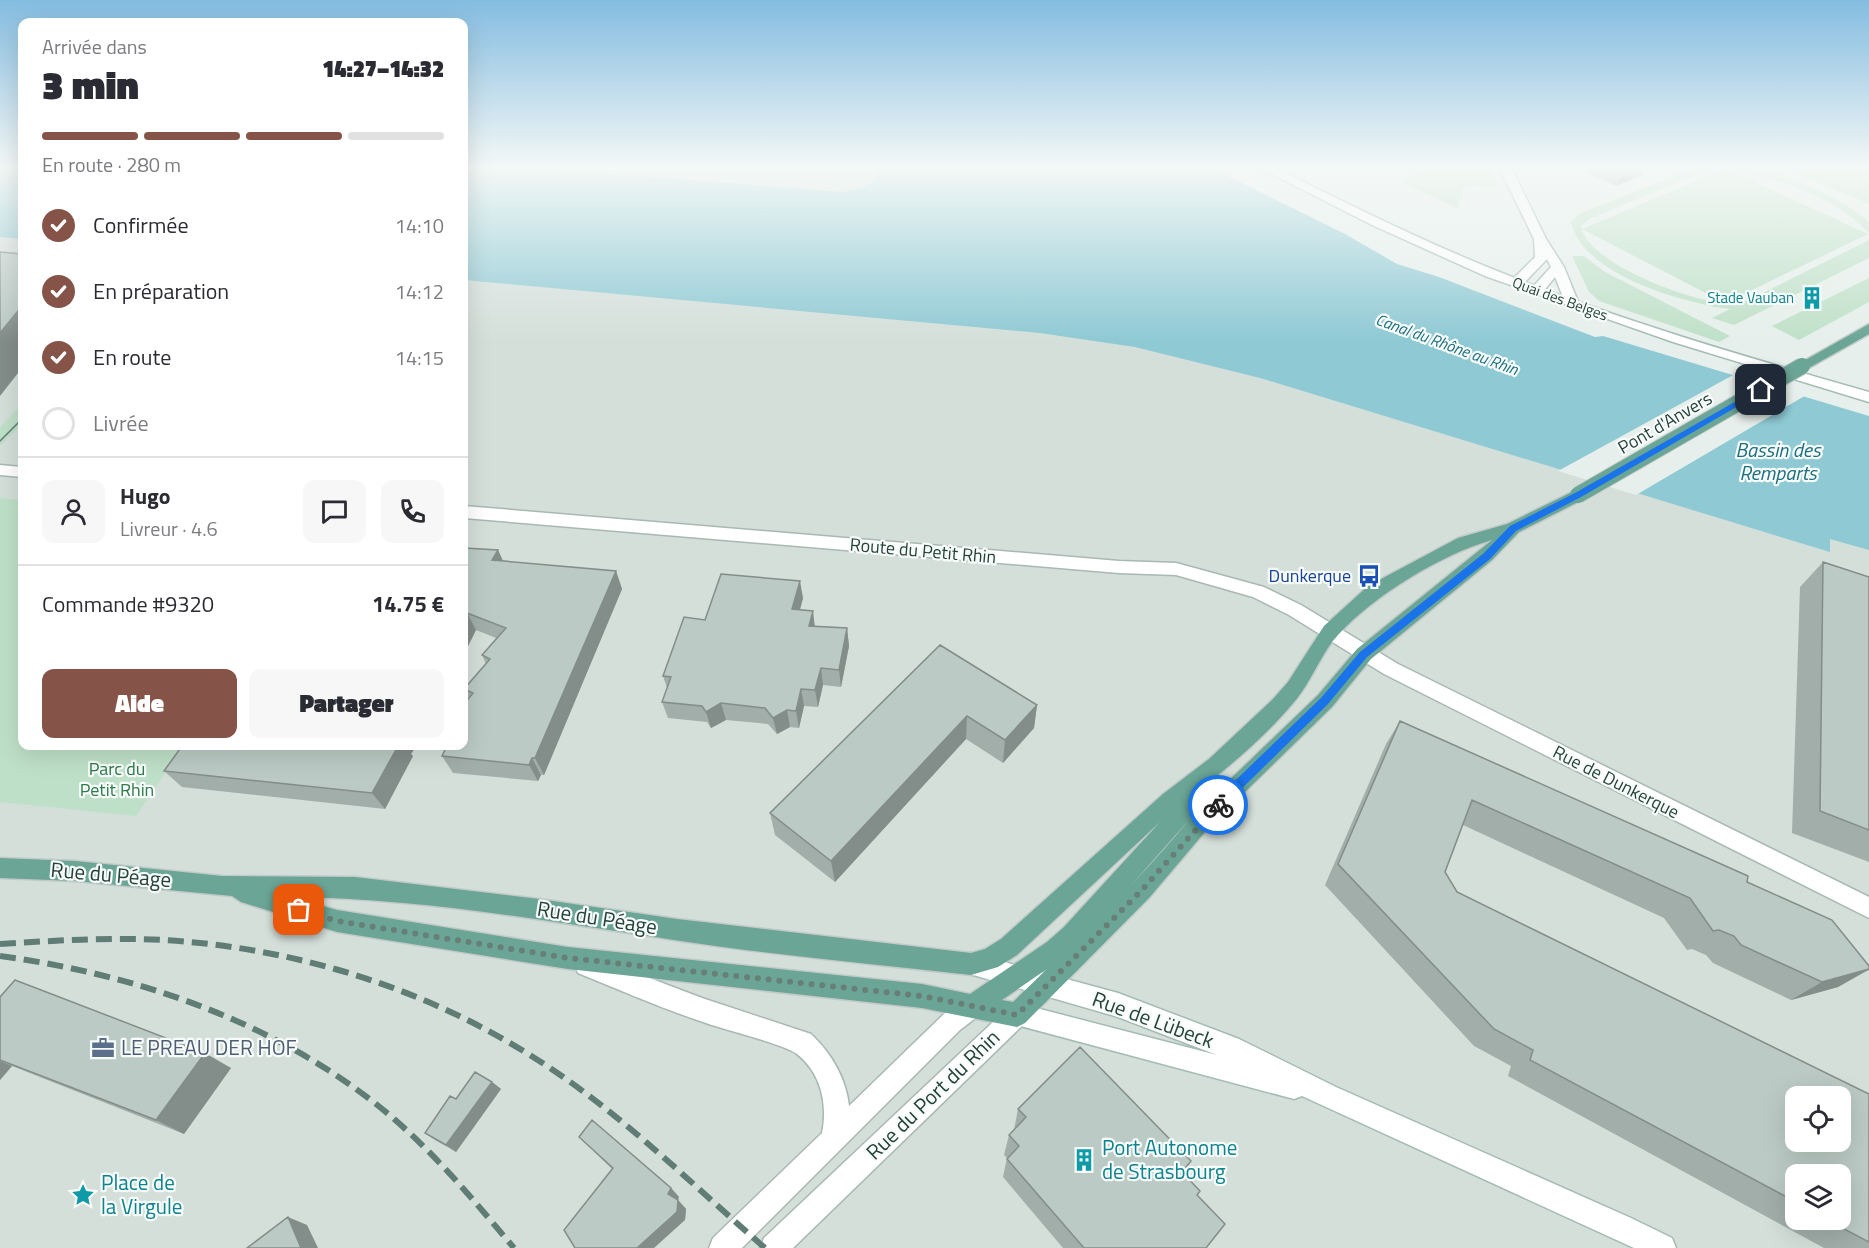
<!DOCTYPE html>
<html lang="fr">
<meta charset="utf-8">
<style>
:root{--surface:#fff;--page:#f7f7f7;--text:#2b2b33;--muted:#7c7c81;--line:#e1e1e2;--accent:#855347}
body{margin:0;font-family:"Titillium Web",sans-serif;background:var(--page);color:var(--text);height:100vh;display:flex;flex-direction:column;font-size:22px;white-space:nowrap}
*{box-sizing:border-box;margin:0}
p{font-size:20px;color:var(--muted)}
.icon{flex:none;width:33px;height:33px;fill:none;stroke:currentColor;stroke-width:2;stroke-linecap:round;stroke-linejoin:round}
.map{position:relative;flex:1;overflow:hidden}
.panel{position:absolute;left:18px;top:18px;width:450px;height:732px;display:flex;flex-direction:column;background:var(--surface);border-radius:12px;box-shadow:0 6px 24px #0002}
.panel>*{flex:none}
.controls{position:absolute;left:1785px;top:1086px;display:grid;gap:12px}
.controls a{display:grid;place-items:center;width:66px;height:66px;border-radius:12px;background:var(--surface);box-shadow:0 6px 24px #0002;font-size:30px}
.pin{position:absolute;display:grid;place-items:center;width:51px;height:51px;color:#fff;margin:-26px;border-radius:12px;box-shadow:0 3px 9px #0006}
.courier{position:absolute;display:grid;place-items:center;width:60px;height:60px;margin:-30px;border:4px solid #1a73e8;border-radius:50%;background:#fff;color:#222;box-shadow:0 2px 8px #0007}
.head em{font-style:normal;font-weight:800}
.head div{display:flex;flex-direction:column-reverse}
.head{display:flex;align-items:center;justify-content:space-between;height:102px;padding:0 24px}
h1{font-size:39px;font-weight:800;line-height:45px}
.bar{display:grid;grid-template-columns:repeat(4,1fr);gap:9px 6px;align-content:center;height:72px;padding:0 24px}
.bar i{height:8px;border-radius:4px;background:var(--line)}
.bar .active{background:var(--accent)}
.bar p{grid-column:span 4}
.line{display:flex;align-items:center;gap:15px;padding:0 24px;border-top:2px solid var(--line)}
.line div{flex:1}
.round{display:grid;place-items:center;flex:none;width:63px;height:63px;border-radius:12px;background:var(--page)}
ol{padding:0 24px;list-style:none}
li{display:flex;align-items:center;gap:18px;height:66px}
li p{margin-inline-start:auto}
li .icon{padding:6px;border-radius:50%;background:var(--accent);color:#fff;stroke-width:4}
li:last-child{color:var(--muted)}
li i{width:33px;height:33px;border:3px solid var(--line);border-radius:50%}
.cta{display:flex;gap:12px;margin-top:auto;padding:12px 24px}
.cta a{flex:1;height:69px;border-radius:12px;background:var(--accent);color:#fff;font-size:24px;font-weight:800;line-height:69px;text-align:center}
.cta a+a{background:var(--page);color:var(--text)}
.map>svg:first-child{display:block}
.built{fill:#d4dfda;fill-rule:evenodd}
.green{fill:#bfe0c8}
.water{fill:#8ec9d4}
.pier{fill:#e6efeb}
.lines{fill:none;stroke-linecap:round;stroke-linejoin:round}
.street-casing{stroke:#a8b8b2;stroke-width:3}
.secondary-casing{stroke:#a4bbb3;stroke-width:3}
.primary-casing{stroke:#c2cac8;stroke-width:3}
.street{fill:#fff;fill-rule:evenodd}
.secondary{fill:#fff;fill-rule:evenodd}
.primary{fill:#6aa596;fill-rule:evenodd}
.tram{stroke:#5f7d75;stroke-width:1.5}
.rail{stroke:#5f7d75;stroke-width:6;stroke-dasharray:16 8;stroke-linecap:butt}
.primary-bridge-casing{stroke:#c2cac8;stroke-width:18;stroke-linecap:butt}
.primary-bridge{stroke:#6aa596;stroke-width:16}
.wall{fill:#a1aea9;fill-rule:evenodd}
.shaded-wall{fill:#838d89}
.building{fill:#bbcac4;stroke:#838d89;stroke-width:1.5;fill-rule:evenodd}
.route{fill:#1a73e8}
.done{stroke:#687f78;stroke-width:6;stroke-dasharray:0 10.8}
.labels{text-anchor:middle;stroke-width:4.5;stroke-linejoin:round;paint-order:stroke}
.far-culture-label{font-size:15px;fill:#0d838f;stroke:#f7fbf9;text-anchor:end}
.far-street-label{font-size:15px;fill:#24423a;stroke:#f7fbf9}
.far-water-label{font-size:16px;font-style:italic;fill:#1c6f80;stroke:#f7fbf9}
.street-label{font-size:18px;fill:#24423a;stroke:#f7fbf9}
.transit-label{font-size:18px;fill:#164399;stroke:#f7fbf9;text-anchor:end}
.park-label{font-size:18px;fill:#2d7a4b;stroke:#f7fbf9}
.water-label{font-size:20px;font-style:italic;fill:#1c6f80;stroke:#f7fbf9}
.near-street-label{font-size:21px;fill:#24423a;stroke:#f7fbf9}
.near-service-label{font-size:21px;fill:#4e5e75;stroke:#f7fbf9;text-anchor:start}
.near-culture-label{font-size:21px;fill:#0d838f;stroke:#f7fbf9;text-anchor:start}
</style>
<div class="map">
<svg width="1869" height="1248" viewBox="0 0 1869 1248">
<rect width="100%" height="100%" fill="#e6efeb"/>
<path class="built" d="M0,167H22V746H464V167H878V176L875,179L1260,378L1829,551L1830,538L1869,550V1248H0ZM1796,1096H1840V1142H1796ZM1796,1174H1840V1220H1796Z"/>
<path class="green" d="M1428,167H1490L1498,187L1469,185L1463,187L1458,209L1401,182Z
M1697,167C1710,167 1724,166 1738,167C1780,170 1837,195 1869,222V233C1834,195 1777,178 1728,170L1868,234L1725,303L1582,229L1723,170L1704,172L1591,218L1581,226C1586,264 1699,305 1733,304C1739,304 1745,302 1751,299L1869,240V258L1734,325L1712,318L1730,309C1683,303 1583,275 1571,222L1581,213Z
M1794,167H1869V204L1788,170Z
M1572,256H1584L1605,272L1730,336L1719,342L1599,301L1589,292Z
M1869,278V302L1799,340L1772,326Z
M22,404V424L0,446V427Z
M0,498L22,500V746H184L136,816L0,802Z"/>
<path class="water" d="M0,167H22V239L0,237Z
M464,167H529L842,192C856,189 880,186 878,167H1210L1345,234L1397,264L1439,277L1595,337L1603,336L1869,416V550L1830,539V552L1260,378L1135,347L1040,333L464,280Z"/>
<path class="pier" d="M1735,374L1808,394L1636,495L1558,471Z"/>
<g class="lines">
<g class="street-casing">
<path id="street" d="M1499,167H1511L1546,239L1564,267L1579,304L1577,307H1567L1555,277L1542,293H1532L1530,290L1551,267L1547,259L1522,285H1512L1510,282L1535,257L1534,239Z
M0,465L22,467V477L0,475Z
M464,506L1119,561L1176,563L1264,587L1301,605L1398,664L1869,897V918L1384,674L1289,615L1253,597L1176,575L1119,573L464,518Z
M586,954L702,998L811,1034C831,1053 846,1078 849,1106L944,1014L974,993L982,997L986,1005L982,1013L960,1030L742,1248H709L713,1238L822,1133C828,1104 821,1073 797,1054C784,1044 725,1030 706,1023C663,1009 620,990 578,973L575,965L578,957Z
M1017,1003L1025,1007L1029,1015L1025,1023L793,1248H760L764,1238L1009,1007Z"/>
</g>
<g class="secondary-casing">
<path id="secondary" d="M1258,167H1273C1346,203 1418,239 1492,269C1615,319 1742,356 1869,392V402L1673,342L1485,276L1372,225Z
M971,953L1118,993L1239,1039L1336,1087L1631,1218L1672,1238L1676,1248H1634L1302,1096L1294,1099L1009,1023L1005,1015L1009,1007L1017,1003L1217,1055L1118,1017L963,972L960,964L963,956Z"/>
</g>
<g class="primary-casing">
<path id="primary" d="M1869,324V334L1807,369H1797L1795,366Z
M1578,489L1584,491L1586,495L1584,499L1519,532L1492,560L1371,659L1332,707L1210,826L1149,898L1025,1023L1017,1027L922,1008L568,969L337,932L241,902L232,896L75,881L0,878V858L75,861L222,876L355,877L539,899L677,919L971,953L985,949L1001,939L1163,794L1209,759L1273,699L1288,682L1324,626L1368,586L1458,538L1507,524ZM1492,540L1357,649L1318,695L1196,812L1125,892C1142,873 1214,799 1213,779C1241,757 1281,721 1301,693C1314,675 1323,651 1338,635C1373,596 1442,554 1492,540ZM1160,822L1064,927L1047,942L970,994L922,984L568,947L337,910L291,897C419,898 547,921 674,940C772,955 872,964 971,975L998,967L1017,955ZM1047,969L1013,1002L1002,1000Z"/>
</g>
<use href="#street" class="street"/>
<use href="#secondary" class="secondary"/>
<use href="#primary" class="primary"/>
<path class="tram" d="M0,441L22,419"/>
<path class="rail" d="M0,944C63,940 127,936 190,942C318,954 443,996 550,1068C628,1120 695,1187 765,1248
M0,956C134,974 269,1020 376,1104C428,1145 471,1197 514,1248"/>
<g class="primary-bridge-casing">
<path id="primary-bridge" d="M1578,495L1802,366"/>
</g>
<use href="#primary-bridge" class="primary-bridge"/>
</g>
<path class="wall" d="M1584,167H1646L1642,175L1616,186L1585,172Z
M464,548L498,550L503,561L616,571L622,589L544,775H541L538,781L453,773L442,756L469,698L464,689L486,664L482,655L496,638L476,630L465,652L464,651Z
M1823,562L1869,577V862L1792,833L1800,587Z
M803,598L800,610L815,626L847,628L849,646L841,687L823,685L818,707L804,706L799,728L790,727L777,734L768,724L726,720L711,728L707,722L668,718L662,702L667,688L663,676L705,620Z
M940,645L1037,705L1034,728L1003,763L966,739L835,882L775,835L770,813Z
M1400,721L1747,882L1869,966V970L1838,987L1791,1000L1713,963L1706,955L1692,949L1687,950L1664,918L1463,825L1445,872L1457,892L1869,1094V1248H1824L1508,1076L1511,1066L1474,1046L1325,885L1386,744ZM1796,1174L1840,1220H1796Z
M182,746H416L411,754L413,756L385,809L182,787L164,771Z
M0,997L231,1068L184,1134L12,1066L0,1080Z
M492,1082L501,1089L456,1152L435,1140L425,1133L456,1099Z
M1018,1109L1183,1172L1197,1195L1206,1248H1063L1003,1177L1007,1158L1004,1155L1009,1135L1014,1130Z
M579,1137L671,1188L679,1197L678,1200L686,1209L685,1220L612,1169Z"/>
<path class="shaded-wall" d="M1628,167H1646L1642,175L1616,186L1625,169Z
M22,306V368L0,396V333Z
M498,550L506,568L492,560Z
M616,571L622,589L544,775L535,758Z
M800,581L803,598L795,627L792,609Z
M813,611L815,628L809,626Z
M467,613L476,630L465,652L464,648V619Z
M847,628L849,646L841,687L839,670Z
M821,668L823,685L818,707L815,690Z
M801,689L804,706L799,728L796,711Z
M721,703L726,720L711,728L706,712Z
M1037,705L1034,728L1003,763L1005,740Z
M787,710L790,727L777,734L773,718Z
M967,716L966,739L835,882L831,861Z
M398,746H416L411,754L413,756L385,809L372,793Z
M532,758L541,775L538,781L529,765Z
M1869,969L1838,987L1791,1000L1822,982Z
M205,1053L231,1068L184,1134L156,1120Z
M0,1061L12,1066L0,1080Z
M492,1082L501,1089L456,1152L446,1145Z
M671,1188L679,1197L676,1203L668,1194Z
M678,1200L686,1209L685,1220L654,1248H637Z
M288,1217L307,1225L318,1248H301Z"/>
<path class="building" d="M0,252L22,254V306L0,333Z
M464,548L498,550L492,560L616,571L535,758H532L529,765L442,756L447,746H464V704L473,693L464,689L490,659L482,655L506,628L467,613L464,619Z
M1823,562L1869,577V830L1820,811Z
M721,574L800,581L792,609L813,611L809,626L847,628L839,670L821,668L815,690L801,689L796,711L787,710L773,718L765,708L721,703L706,712L702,706L662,702L671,677L663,676L684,617L705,620Z
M940,645L1037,705L1005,740L967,716L831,861L770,813Z
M1400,721L1748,876L1747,882L1832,920L1869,966V969L1822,982L1741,945L1734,936L1719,930L1713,931L1690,898L1472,800L1445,872L1457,892L1869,1094V1242L1827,1220H1840V1174H1796V1202L1530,1060L1533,1050L1494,1029L1338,864ZM1796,1096H1840V1142H1796Z
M182,746H398L372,793L164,771Z
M15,980L205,1053L156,1120L0,1060V997Z
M1080,1047L1191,1161L1182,1172L1200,1191L1197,1195L1225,1224L1206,1248H1084L1007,1159L1019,1146L1009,1135L1026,1117L1018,1109Z
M475,1072L492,1082L446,1145L425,1133L450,1096L456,1099Z
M592,1120L671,1188L668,1194L678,1200L677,1212L637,1248H575L564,1230L613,1168L579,1137Z
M288,1217L301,1248H247Z"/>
<linearGradient id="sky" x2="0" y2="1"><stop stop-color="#84bce0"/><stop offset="0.49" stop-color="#f4f8f6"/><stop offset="1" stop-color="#f4f8f6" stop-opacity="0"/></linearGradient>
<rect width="1869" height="342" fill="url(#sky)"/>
<path class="route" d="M1761,387L1765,390L1764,391L1581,497L1516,531L1490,559L1367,657L1328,704L1222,808H1214V801L1321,698L1360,652L1483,554L1510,526L1575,493Z"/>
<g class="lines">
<path class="done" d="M299,910L337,921L568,958L922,996L1017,1015L1141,891L1218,805"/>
</g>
<defs>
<g id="building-bare" transform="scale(1.8)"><path d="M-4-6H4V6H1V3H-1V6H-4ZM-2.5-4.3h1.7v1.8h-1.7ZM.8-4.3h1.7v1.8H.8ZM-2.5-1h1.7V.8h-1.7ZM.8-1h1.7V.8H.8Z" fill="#0f9aa8" stroke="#f7fbf9" stroke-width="2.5" paint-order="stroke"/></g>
<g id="bus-bare" transform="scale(1.8)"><path d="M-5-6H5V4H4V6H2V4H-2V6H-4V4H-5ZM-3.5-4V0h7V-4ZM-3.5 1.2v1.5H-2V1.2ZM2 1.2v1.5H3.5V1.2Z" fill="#1a4fb4" stroke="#f7fbf9" stroke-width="2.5" paint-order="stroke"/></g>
<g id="office-bare" transform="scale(1.8)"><path d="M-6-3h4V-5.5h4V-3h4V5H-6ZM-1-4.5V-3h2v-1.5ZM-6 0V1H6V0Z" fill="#5c6f8a" stroke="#f7fbf9" stroke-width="2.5" paint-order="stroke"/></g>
<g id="sight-bare" transform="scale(1.8)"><path d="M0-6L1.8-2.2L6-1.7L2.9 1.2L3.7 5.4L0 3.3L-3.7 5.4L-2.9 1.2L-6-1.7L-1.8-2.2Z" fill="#0f9aa8" stroke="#f7fbf9" stroke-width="2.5" paint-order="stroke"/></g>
</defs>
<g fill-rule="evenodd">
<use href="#building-bare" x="1812" y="298"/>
<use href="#bus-bare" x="1369" y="576"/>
<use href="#office-bare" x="103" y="1048"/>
<use href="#building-bare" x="1084" y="1160"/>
<use href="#sight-bare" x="83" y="1195"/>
</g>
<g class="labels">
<g class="far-culture-label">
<text x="1794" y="303">Stade Vauban</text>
</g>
<g class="far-street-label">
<text transform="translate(1560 299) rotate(20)" y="5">Quai des Belges</text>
</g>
<g class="far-water-label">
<text transform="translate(1447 344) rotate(20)" y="6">Canal du Rhône au Rhin</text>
</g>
<g class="street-label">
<text transform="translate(1665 423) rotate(-30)" y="6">Pont d'Anvers</text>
<text transform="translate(923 551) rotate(5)" y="6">Route du Petit Rhin</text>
<text transform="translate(1616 782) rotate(27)" y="6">Rue de Dunkerque</text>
</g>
<g class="transit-label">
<text x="1351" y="582">Dunkerque</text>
</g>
<g class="park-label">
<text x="117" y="775">Parc du<tspan x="117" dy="21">Petit Rhin</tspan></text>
</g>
<g class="water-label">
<text x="1778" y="457">Bassin des<tspan x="1778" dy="23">Remparts</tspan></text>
</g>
<g class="near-street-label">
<text transform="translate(111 875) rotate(5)" y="7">Rue du Péage</text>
<text transform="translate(597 918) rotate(9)" y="7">Rue du Péage</text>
<text transform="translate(1153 1020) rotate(20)" y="7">Rue de Lübeck</text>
<text transform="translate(933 1095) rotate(-44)" y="7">Rue du Port du Rhin</text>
</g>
<g class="near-service-label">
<text x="121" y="1055">LE PREAU DER HOF</text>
</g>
<g class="near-culture-label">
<text x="1102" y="1155">Port Autonome<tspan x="1102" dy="24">de Strasbourg</tspan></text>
<text x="101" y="1190">Place de<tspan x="101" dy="24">la Virgule</tspan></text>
</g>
</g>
</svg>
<div class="controls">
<a><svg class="icon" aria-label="locate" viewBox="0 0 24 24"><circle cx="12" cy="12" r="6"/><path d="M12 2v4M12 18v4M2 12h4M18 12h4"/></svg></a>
<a><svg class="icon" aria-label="layers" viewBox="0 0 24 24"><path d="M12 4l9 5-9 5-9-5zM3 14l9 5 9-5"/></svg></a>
</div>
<div class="pin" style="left:299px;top:910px;background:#ea580c"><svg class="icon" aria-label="bag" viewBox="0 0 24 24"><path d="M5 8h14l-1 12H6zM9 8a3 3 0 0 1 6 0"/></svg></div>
<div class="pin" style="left:1761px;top:390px;background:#1f2937"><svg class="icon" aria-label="home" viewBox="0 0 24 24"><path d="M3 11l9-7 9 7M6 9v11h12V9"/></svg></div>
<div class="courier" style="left:1218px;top:805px"><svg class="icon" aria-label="bike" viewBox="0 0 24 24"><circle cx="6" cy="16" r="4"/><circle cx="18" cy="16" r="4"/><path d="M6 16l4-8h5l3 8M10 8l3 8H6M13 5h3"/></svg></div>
<section class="panel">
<div class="head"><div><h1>3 min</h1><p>Arrivée dans</p></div><em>14:27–14:32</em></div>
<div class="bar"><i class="active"></i><i class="active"></i><i class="active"></i><i></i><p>En route · 280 m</p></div>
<ol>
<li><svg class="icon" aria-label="check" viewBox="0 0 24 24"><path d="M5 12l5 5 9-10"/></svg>Confirmée<p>14:10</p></li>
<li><svg class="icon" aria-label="check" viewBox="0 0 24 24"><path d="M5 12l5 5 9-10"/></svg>En préparation<p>14:12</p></li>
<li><svg class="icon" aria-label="check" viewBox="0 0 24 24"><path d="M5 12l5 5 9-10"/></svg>En route<p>14:15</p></li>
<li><i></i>Livrée</li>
</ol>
<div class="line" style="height:108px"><a class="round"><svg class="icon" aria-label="person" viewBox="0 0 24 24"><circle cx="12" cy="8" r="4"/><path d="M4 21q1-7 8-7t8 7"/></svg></a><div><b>Hugo</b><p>Livreur · 4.6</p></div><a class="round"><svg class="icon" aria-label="chat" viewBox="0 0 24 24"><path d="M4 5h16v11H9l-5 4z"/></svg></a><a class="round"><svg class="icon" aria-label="phone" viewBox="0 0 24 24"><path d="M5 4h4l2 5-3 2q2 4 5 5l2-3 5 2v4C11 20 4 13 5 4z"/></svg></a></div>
<div class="line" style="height:78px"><div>Commande #9320</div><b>14.75 €</b></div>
<div class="cta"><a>Aide</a><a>Partager</a></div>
</section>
</div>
